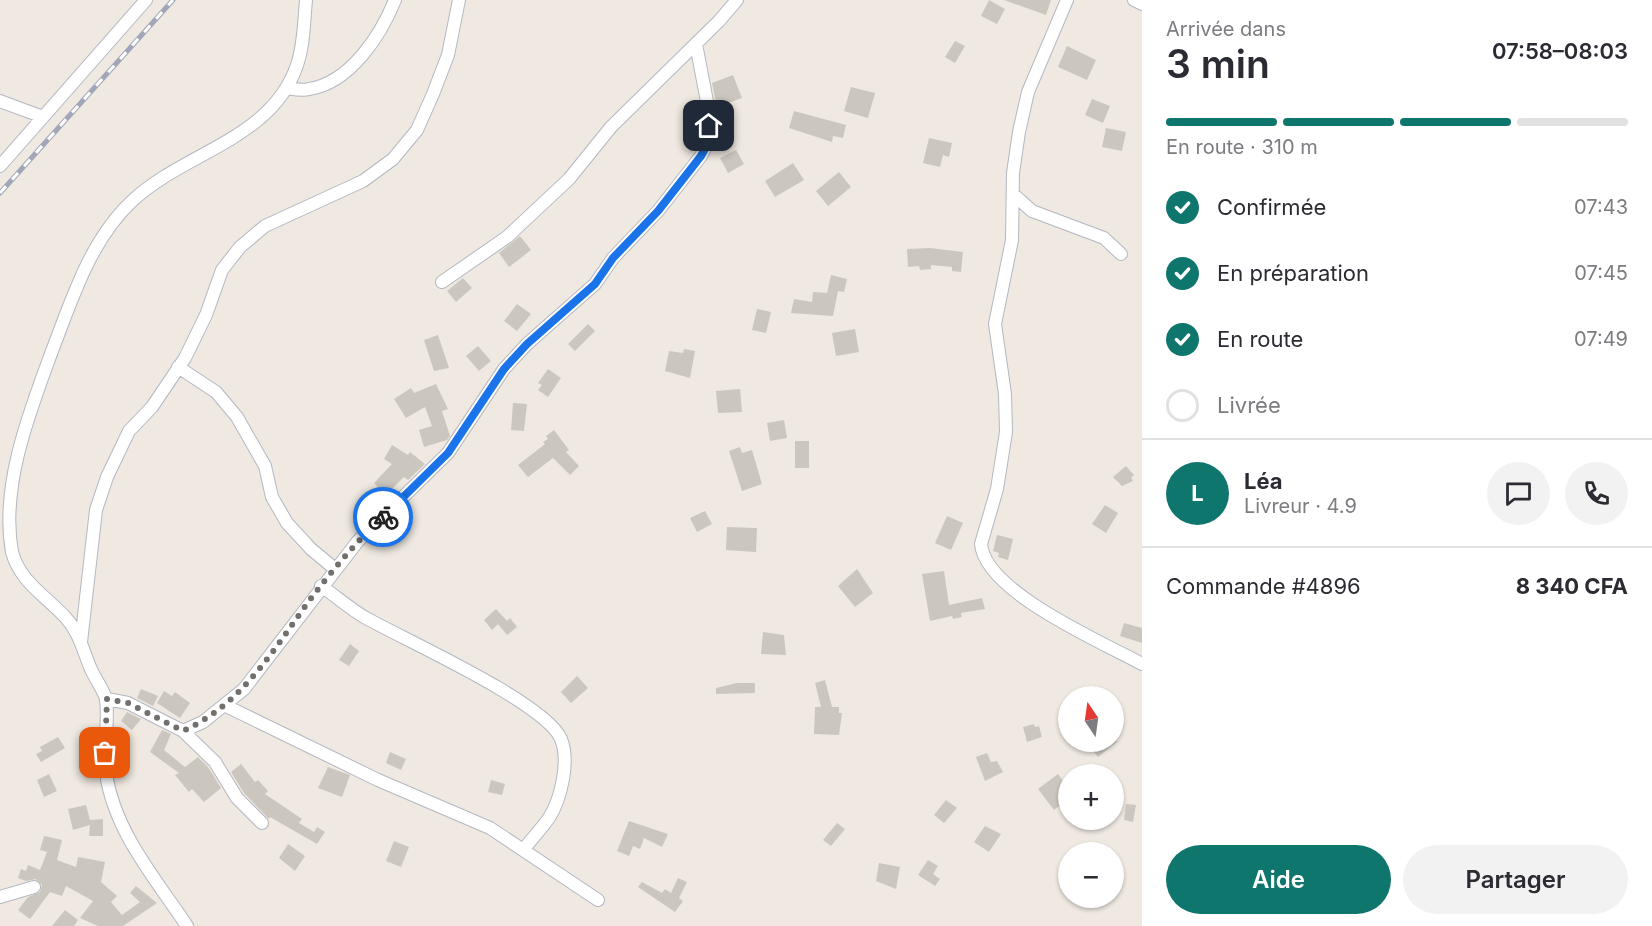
<!DOCTYPE html>
<html lang="fr">
<meta charset="utf-8">
<style>
:root{--surface:#fff;--page:#f2f2f3;--text:#2b2b33;--muted:#7c7c81;--line:#e1e1e2;--accent:#0f766e}
body{margin:0;font-family:Inter,sans-serif;background:var(--page);color:var(--text);height:100vh;display:flex;flex-direction:column;font-size:22px;white-space:nowrap}
*{box-sizing:border-box;margin:0}
p{font-size:20px;color:var(--muted)}
.icon{flex:none;width:33px;height:33px;fill:none;stroke:currentColor;stroke-width:2;stroke-linecap:round;stroke-linejoin:round}
.map{position:relative;flex:1;overflow:hidden}
.side{display:flex;flex-direction:column;background:var(--surface);width:510px}
.side>*{flex:none}
.needle{width:39px;rotate:347deg}
.tools{position:absolute;left:1058px;top:686px;display:grid;gap:12px}
.tools a{display:grid;place-items:center;width:66px;height:66px;border-radius:50%;background:var(--surface);box-shadow:0 2px 4px #0004;font-size:30px}
.pin{position:absolute;display:grid;place-items:center;width:51px;height:51px;color:#fff;margin:-26px;border-radius:12px;box-shadow:0 3px 9px #0006}
.courier{position:absolute;display:grid;place-items:center;width:60px;height:60px;margin:-30px;border:4px solid #1a73e8;border-radius:50%;background:#fff;color:#222;box-shadow:0 2px 8px #0007}
.overview em{font-style:normal;font-weight:600}
.overview div{display:flex;flex-direction:column-reverse}
.overview{display:flex;align-items:center;justify-content:space-between;height:102px;padding:0 24px}
h1{font-size:39px;font-weight:600;line-height:45px}
.bar{display:grid;grid-template-columns:repeat(4,1fr);gap:9px 6px;align-content:center;height:72px;padding:0 24px}
.bar i{height:8px;border-radius:4px;background:var(--line)}
.bar .active{background:var(--accent)}
.bar p{grid-column:span 4}
.line{display:flex;align-items:center;gap:15px;padding:0 24px;border-top:2px solid var(--line)}
.line div{flex:1}
.round{display:grid;place-items:center;flex:none;width:63px;height:63px;border-radius:32px;background:var(--page)}
ol{padding:0 24px;list-style:none}
li{display:flex;align-items:center;gap:18px;height:66px}
li p{margin-inline-start:auto}
li .icon{padding:6px;border-radius:50%;background:var(--accent);color:#fff;stroke-width:4}
li:last-child{color:var(--muted)}
li i{width:33px;height:33px;border:3px solid var(--line);border-radius:50%}
.cta{display:flex;gap:12px;margin-top:auto;padding:12px 24px}
.cta a{flex:1;height:69px;border-radius:36px;background:var(--accent);color:#fff;font-size:24px;font-weight:600;line-height:69px;text-align:center}
.cta a+a{background:var(--page);color:var(--text)}
main{display:flex;flex:1;min-height:0}
.map>svg:first-child{display:block}
.building{fill:#cbc7bf}
.lines{fill:none;stroke-linecap:round;stroke-linejoin:round}
.minor-casing{stroke:#b4b7c1;stroke-width:14}
.minor{stroke:#fff;stroke-width:12}
.rail-casing{stroke:#a3a6b8;stroke-width:5}
.rail{stroke:#fff;stroke-width:3;stroke-dasharray:9;stroke-linecap:butt}
.done{stroke:#726f6d;stroke-width:6;stroke-dasharray:0 10.8}
.route{stroke:#1a73e8;stroke-width:8}
</style>
<main>
<div class="map">
<svg width="1142" height="926" viewBox="0 0 1142 926">
<rect width="100%" height="100%" fill="#efe9e1"/>
<path class="building" d="M989,0L1005,9L997,24L981,16Z
M1004,0H1051L1046,15Z
M955,41L965,46L955,63L945,57Z
M1067,46L1096,60L1087,80L1058,67Z
M733,75L742,98L717,107L712,83Z
M851,87L875,93L868,118L844,111Z
M1092,99L1110,106L1103,123L1085,115Z
M794,111L846,125L843,138L833,136L832,142L789,128Z
M1106,128L1126,132L1122,151L1102,147Z
M929,138L952,143L949,157L943,155L940,167L923,163Z
M736,150L744,164L728,173L720,158Z
M793,163L804,180L775,197L765,181Z
M839,172L851,187L828,206L816,191Z
M520,236L531,250L509,267L499,253Z
M930,248L963,252L961,272L952,271V267L931,265V269L920,270L919,266L908,267L907,249Z
M831,275L847,279L844,292L838,291L833,316L791,313L794,299L812,302L813,292L827,293Z
M463,278L472,288L456,302L447,291Z
M517,304L531,314L517,331L504,321Z
M757,309L771,312L766,333L752,330Z
M588,324L595,331L575,351L568,344Z
M855,329L859,352L836,356L832,333Z
M438,335L449,368L434,371L424,340Z
M478,346L491,361L479,371L466,356Z
M684,349L695,351L690,378L665,371L669,351L683,353Z
M548,369L561,378L548,397L538,390L542,385L538,383Z
M436,384L448,409L442,411L450,436L447,440L424,447L419,430L432,426L425,407L406,418L394,399L411,388L414,393Z
M740,389L742,412L718,413L716,391Z
M513,403L527,404L524,431L511,430Z
M784,420L787,438L770,441L767,423Z
M554,430L569,450L566,452L579,466L570,475L553,458L528,477L518,465L545,444L543,442L548,439L546,436Z
M795,441H809V468H795Z
M392,445L408,455L410,452L425,464L408,480L404,477L386,495L374,483L392,464L384,459Z
M740,447L742,453L752,450L762,484L742,491L729,451Z
M1126,466L1134,475L1131,478L1133,481L1122,486L1113,477Z
M1105,505L1118,513L1106,533L1092,524Z
M705,511L712,524L697,532L690,518Z
M947,516L963,523L951,550L935,543Z
M727,527L757,528L756,552L726,550Z
M997,535L1013,539L1008,560L998,557L999,553L993,551Z
M857,569L873,593L855,607L838,586Z
M944,571L949,605L982,598L985,609L961,613L962,617L953,619L952,616L930,621L922,574Z
M496,609L507,621L510,618L517,627L507,635L498,624L492,630L484,620Z
M1124,623L1142,628V643L1120,636Z
M763,632L784,635L786,655L761,654Z
M350,644L359,651L349,666L339,660Z
M577,676L588,688L571,703L561,692Z
M825,680L832,707H839V713H842L839,735L814,734L815,707H821L815,683Z
M737,683H755V693L716,694V688Z
M141,689L158,696L153,706L137,698Z
M164,691L172,696L175,692L190,703L180,718L157,703Z
M127,712L141,719L132,730L121,721Z
M1034,724L1035,727L1039,726L1042,737L1027,742L1023,727Z
M162,730L171,734L164,750L185,767L198,757L208,767L221,788L204,802L192,789L189,792L175,775L179,773L150,752Z
M58,737L65,748L41,762L36,754L42,751L40,747Z
M1097,741H1118L1098,757L1090,747Z
M390,752L406,759L401,770L386,763Z
M987,753L991,762L997,761L1003,772L985,781L976,757Z
M241,764L255,782L258,780L268,791L265,794L302,819L299,823L314,832L317,827L325,832L317,844L270,817L269,819L244,793L231,772Z
M328,767L350,775L342,797L318,788Z
M49,774L57,791L44,797L37,780Z
M1058,774L1068,787V799L1054,810L1038,789Z
M491,780L505,784L502,795L488,792Z
M946,800L957,808L944,823L934,815Z
M1126,804L1136,805L1133,822L1124,820Z
M86,805L90,820L103,819V836H89L90,825L73,830L68,809Z
M629,821L668,834L662,847L644,838L640,849L633,846L629,856L617,851Z
M837,823L845,829L831,846L823,840Z
M985,826L1001,834L989,852L974,842Z
M44,836L62,840L57,860L76,867L78,857L105,862L101,882L117,896L111,902L122,915L140,902L130,893L136,886L157,903L123,926H98L80,918L93,901L66,886L62,896L50,892L30,919L18,910L28,897L40,892L42,885L36,879L26,881L18,878L21,869L26,871L28,865L40,870L47,852L40,850Z
M394,841L409,847L401,867L386,861Z
M288,844L305,856L295,871L279,858Z
M928,860L938,866L933,874L940,879L935,886L918,875Z
M879,863L900,867L896,889L876,881Z
M678,878L687,882L679,898L683,901L675,912L638,887L642,882L662,893L665,889L671,893Z
M65,910L78,920L74,926H52Z"/>
<g class="lines">
<g class="minor-casing">
<path id="minor" d="M1067,0L1028,92L1019,132L1013,173L1012,240L995,324L1005,394L1006,432L997,489L981,544C985,592 1102,642 1142,664
M1134,0L1142,4
M286,88C293,89 302,91 309,89C350,83 381,35 395,0
M0,101L43,117
M0,166L146,0
M1013,194L1032,211L1104,238L1121,254
M442,282L507,237L569,179L611,127L719,21L737,0
M178,367L216,392L237,417L265,466L272,497L287,523L311,549L335,569
M321,586C336,596 350,609 366,618C405,640 546,703 561,739C570,761 561,799 549,818C541,829 531,840 523,850
M81,642L96,510L107,477L129,431L152,407L185,358L206,315L222,270L240,247L265,226L363,181L393,159L417,130L433,94L448,55L459,0
M107,699L128,703L183,731L203,722L244,689L358,541L448,453L504,369L527,344L595,284L613,258L658,211L701,156L709,141V112L696,44
M224,705L378,780L490,828L598,900
M183,731L215,762L237,798L262,823
M0,897L34,887
M187,926C155,878 114,831 106,773C103,755 110,708 105,696C101,686 94,677 90,667C83,650 79,632 66,618C46,596 20,582 12,552C0,486 30,411 52,351C72,299 90,241 131,202C183,152 272,140 297,65C304,45 304,21 306,0"/>
</g>
<use href="#minor" class="minor"/>
<g class="rail-casing">
<path id="rail" d="M0,193L173,0"/>
</g>
<use href="#rail" class="rail"/>
</g>
<g class="lines">
<path class="done" d="M105,753L107,699L128,703L183,731C246,702 275,646 315,593C336,566 358,540 383,517"/>
<path class="route" d="M383,517L448,453L504,369L527,344L595,284L613,258L658,211L701,156L709,141V126"/>
</g>
</svg>
<div class="tools">
<a><svg class="needle" viewBox="-14 -14 28 28"><path d="M0-13l5 13h-10z" fill="#e53935"/><path d="M0 13l5-13h-10z" fill="#7c7c81"/></svg></a>
<a>+</a>
<a>−</a>
</div>
<div class="pin" style="left:105px;top:753px;background:#ea580c"><svg class="icon" aria-label="bag" viewBox="0 0 24 24"><path d="M5 8h14l-1 12H6zM9 8a3 3 0 0 1 6 0"/></svg></div>
<div class="pin" style="left:709px;top:126px;background:#1f2937"><svg class="icon" aria-label="home" viewBox="0 0 24 24"><path d="M3 11l9-7 9 7M6 9v11h12V9"/></svg></div>
<div class="courier" style="left:383px;top:517px"><svg class="icon" aria-label="bike" viewBox="0 0 24 24"><circle cx="6" cy="16" r="4"/><circle cx="18" cy="16" r="4"/><path d="M6 16l4-8h5l3 8M10 8l3 8H6M13 5h3"/></svg></div>
</div>
<section class="side">
<div class="overview"><div><h1>3 min</h1><p>Arrivée dans</p></div><em>07:58–08:03</em></div>
<div class="bar"><i class="active"></i><i class="active"></i><i class="active"></i><i></i><p>En route · 310 m</p></div>
<ol>
<li><svg class="icon" aria-label="check" viewBox="0 0 24 24"><path d="M5 12l5 5 9-10"/></svg>Confirmée<p>07:43</p></li>
<li><svg class="icon" aria-label="check" viewBox="0 0 24 24"><path d="M5 12l5 5 9-10"/></svg>En préparation<p>07:45</p></li>
<li><svg class="icon" aria-label="check" viewBox="0 0 24 24"><path d="M5 12l5 5 9-10"/></svg>En route<p>07:49</p></li>
<li><i></i>Livrée</li>
</ol>
<div class="line" style="height:108px"><b class="round" style="background:var(--accent);color:#fff">L</b><div><b>Léa</b><p>Livreur · 4.9</p></div><a class="round"><svg class="icon" aria-label="chat" viewBox="0 0 24 24"><path d="M4 5h16v11H9l-5 4z"/></svg></a><a class="round"><svg class="icon" aria-label="phone" viewBox="0 0 24 24"><path d="M5 4h4l2 5-3 2q2 4 5 5l2-3 5 2v4C11 20 4 13 5 4z"/></svg></a></div>
<div class="line" style="height:78px"><div>Commande #4896</div><b>8 340 CFA</b></div>
<div class="cta"><a>Aide</a><a>Partager</a></div>
</section>
</main>
